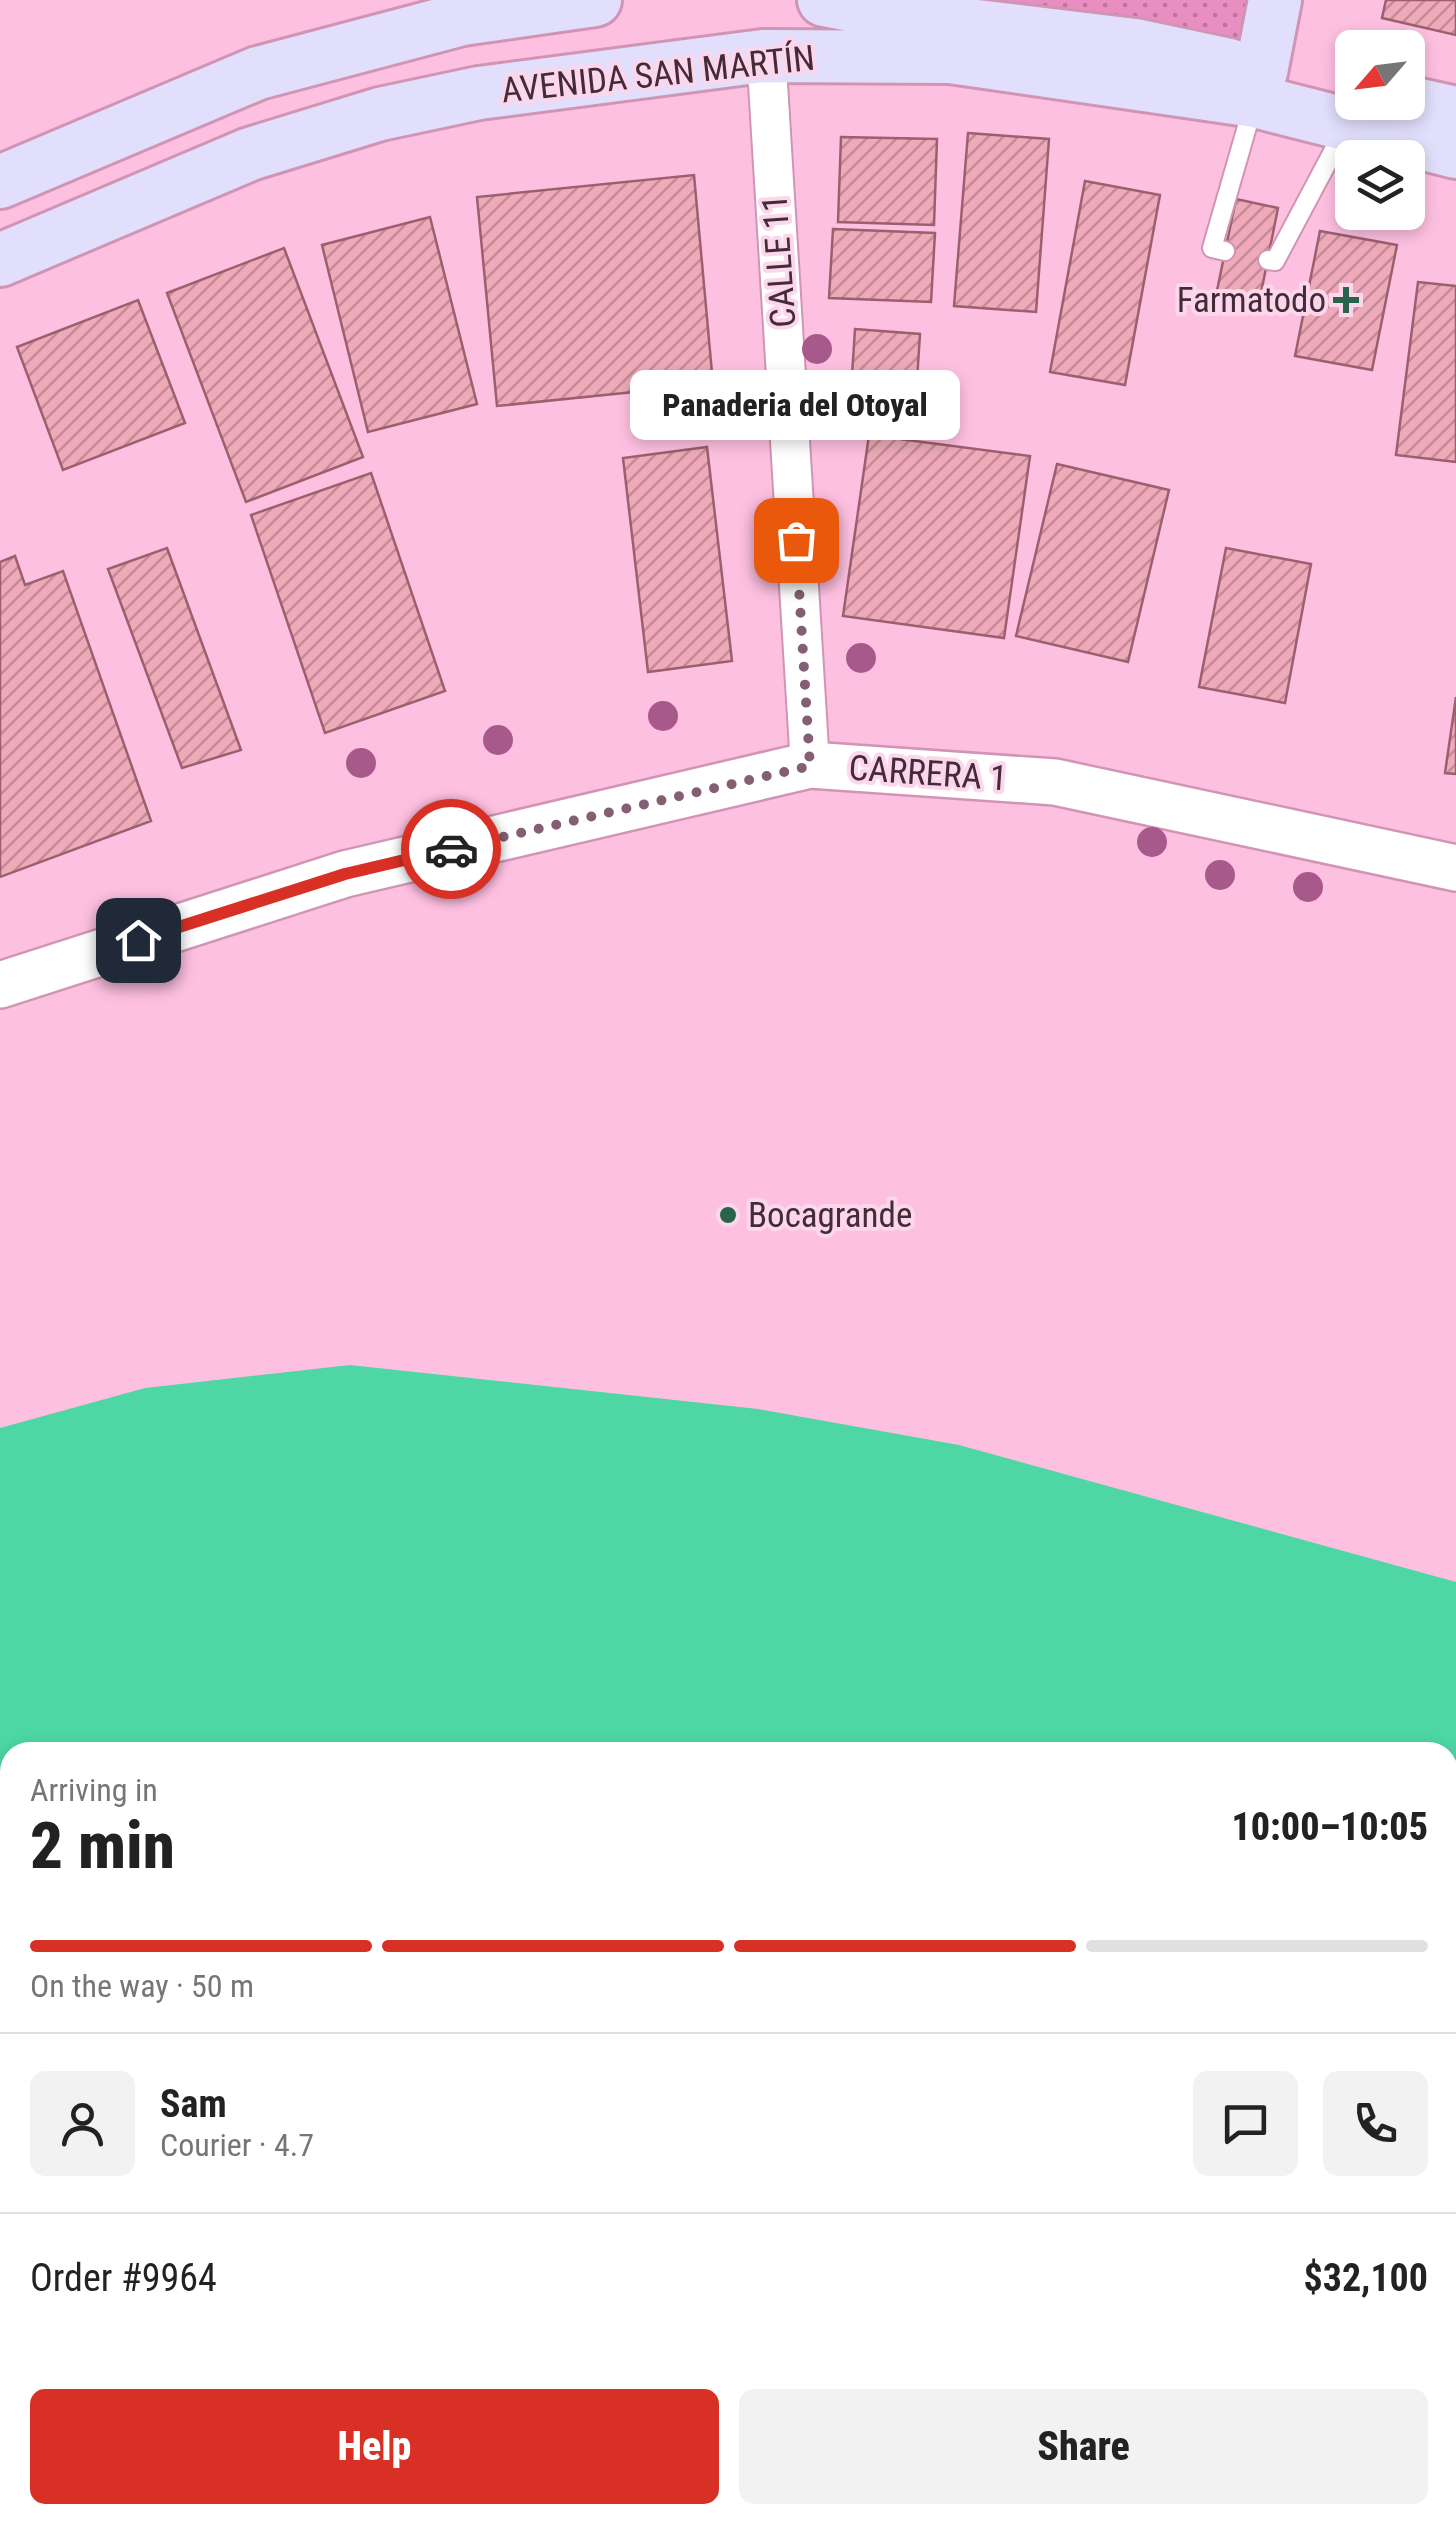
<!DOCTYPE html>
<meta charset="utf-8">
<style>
:root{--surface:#fff;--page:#f2f2f2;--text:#222;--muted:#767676;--line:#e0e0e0;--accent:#d93025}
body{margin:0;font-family:"Roboto Condensed",sans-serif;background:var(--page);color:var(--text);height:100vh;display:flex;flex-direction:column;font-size:38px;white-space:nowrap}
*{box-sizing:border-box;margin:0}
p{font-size:32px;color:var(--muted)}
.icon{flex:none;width:55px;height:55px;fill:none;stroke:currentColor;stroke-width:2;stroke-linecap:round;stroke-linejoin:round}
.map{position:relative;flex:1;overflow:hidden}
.details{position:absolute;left:0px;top:1742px;width:1458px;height:782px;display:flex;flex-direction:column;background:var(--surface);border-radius:30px 30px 0 0;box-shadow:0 5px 15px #0003}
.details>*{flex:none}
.needle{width:65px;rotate:242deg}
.tools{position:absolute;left:1335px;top:30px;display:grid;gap:20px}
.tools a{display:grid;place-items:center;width:90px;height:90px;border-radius:15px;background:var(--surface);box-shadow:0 5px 15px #0003;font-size:50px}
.pin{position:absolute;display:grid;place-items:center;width:85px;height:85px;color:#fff;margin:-42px;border-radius:20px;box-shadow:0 5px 15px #0006}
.courier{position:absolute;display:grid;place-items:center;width:100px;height:100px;margin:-50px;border:8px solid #d93025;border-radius:50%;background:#fff;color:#222;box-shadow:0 2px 12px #0007}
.bubble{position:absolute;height:70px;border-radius:15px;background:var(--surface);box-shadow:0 5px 15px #0003;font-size:32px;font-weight:800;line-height:70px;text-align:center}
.head em{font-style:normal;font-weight:800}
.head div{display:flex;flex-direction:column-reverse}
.head{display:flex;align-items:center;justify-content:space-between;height:170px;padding:0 30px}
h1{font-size:65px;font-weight:800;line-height:75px}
.bar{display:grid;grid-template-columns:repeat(4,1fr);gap:15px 10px;align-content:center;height:120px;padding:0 30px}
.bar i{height:12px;border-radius:8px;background:var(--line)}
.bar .active{background:var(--accent)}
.bar p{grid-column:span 4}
.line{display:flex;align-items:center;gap:25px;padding:0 30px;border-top:2px solid var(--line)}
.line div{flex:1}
.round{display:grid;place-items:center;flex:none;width:105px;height:105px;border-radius:15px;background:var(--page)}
.button{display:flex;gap:20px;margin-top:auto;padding:20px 30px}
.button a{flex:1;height:115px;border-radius:15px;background:var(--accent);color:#fff;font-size:40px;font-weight:800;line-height:115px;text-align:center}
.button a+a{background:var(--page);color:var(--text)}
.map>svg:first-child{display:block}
.green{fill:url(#green-dots)}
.water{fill:#4ed6a5;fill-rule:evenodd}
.building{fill:url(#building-hatch);stroke:#9d5f6d;stroke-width:2.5}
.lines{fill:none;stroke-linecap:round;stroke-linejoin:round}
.service-casing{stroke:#d095b5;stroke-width:22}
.minor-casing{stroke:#d095b5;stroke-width:42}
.tertiary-casing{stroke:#d095b5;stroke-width:50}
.secondary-casing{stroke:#d095b5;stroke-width:58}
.service{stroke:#fff;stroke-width:18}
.minor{stroke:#fff;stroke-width:38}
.tertiary{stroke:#fff;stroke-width:45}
.secondary{stroke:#e1dffc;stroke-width:52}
.tree{fill:#a7598b}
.done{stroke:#845f74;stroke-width:10;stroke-dasharray:0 18}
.route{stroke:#d93025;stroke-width:12}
.poi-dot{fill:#28634c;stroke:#fcd6ea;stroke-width:4}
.labels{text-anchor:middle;stroke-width:8;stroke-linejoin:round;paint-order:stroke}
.street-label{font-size:35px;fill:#432b39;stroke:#fcd6ea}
.poi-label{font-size:35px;fill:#432b39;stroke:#fcd6ea;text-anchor:end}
</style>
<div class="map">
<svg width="1456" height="2524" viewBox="0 0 1456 2524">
<defs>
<pattern id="green-dots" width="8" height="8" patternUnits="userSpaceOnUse" patternTransform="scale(2.5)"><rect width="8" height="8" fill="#e88ec1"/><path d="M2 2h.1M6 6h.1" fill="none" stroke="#be749e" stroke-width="1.8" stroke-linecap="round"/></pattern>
<pattern id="building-hatch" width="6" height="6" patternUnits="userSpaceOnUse" patternTransform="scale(2.5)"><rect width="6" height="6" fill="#eeaab8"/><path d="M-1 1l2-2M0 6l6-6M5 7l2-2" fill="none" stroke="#c28b97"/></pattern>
</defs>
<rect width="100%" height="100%" fill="#fec0e1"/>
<path class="green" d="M945,0H1249L1238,44Z"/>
<path class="water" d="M350,1365L758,1409L959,1445L1456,1582V2524H0V1428L145,1388ZM10,1752H1448V2515H10Z"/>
<path class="building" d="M1386,0H1456V35L1382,18Z
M968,133L1049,139L1036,312L954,306Z
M841,137L937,139L934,225L838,222Z
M694,175L713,384L497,406L477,197Z
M1085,181L1160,195L1125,385L1050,372Z
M1236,199L1278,208L1258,308L1215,300Z
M430,217L477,404L368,432L322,245Z
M833,229L935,233L931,302L829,298Z
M1320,231L1397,245L1372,370L1295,356Z
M284,248L363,457L246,502L167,293Z
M1418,282L1456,286V462L1396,455Z
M138,300L185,423L63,470L17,347Z
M855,329L920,334L915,411L850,406Z
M869,435L1030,456L1004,638L843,616Z
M707,447L732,661L648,672L623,458Z
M1057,464L1169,490L1128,662L1016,636Z
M371,473L445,691L325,733L251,515Z
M167,548L241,750L182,768L108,569Z
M1226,548L1311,564L1285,703L1199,687Z
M15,556L25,585L63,571L151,821L0,877V562Z
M1456,697V774L1445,773Z"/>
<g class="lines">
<g class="service-casing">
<path id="service" d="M1225,251L1212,248L1253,106
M1268,260L1275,261L1344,131"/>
</g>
<g class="minor-casing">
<path id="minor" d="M763,56L768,84L810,765"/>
</g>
<g class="tertiary-casing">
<path id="tertiary" d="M0,985L345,874L810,765L1055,782L1456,868"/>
</g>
<g class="secondary-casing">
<path id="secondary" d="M824,0L935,21L1135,45L1229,65
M1261,72L1275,0
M1406,102L1456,113
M0,182L258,73L462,19L595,0
M0,260L250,154L380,114L479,93L763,56L950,57L1255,101L1456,152"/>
</g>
<use href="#service" class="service"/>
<use href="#minor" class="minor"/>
<use href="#tertiary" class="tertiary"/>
<use href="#secondary" class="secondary"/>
</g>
<g class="tree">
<circle cx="817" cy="349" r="15"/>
<circle cx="861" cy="658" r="15"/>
<circle cx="663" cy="716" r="15"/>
<circle cx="498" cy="740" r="15"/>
<circle cx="361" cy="763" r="15"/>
<circle cx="1152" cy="842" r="15"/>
<circle cx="1220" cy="875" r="15"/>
<circle cx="1308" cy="887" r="15"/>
</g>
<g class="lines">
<path class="done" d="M451,849L810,766L796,540"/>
<path class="route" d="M138,940L345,874L451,849"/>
</g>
<g class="poi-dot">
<path d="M1341 285h10v10h10v10h-10v10h-10v-10h-10v-10h10z"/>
<circle cx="728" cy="1215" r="10"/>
</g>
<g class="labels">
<g class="street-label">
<text transform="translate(658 74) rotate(-6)" y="12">AVENIDA SAN MARTÍN</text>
<text transform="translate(779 261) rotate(-94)" y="12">CALLE 11</text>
<text transform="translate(928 773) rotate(4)" y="12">CARRERA 1</text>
</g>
<g class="poi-label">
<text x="1326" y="312">Farmatodo</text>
<text x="748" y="1227" text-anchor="start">Bocagrande</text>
</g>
</g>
</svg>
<div class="tools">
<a><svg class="needle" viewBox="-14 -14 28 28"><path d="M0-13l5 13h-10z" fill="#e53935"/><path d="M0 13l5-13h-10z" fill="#767676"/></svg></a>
<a><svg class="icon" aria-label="layers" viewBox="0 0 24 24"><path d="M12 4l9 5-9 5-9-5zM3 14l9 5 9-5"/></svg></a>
</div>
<div class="pin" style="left:796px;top:540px;background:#ea580c"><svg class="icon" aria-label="bag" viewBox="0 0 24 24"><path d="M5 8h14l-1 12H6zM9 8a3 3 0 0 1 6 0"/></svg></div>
<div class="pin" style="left:138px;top:940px;background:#1f2937"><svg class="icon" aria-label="home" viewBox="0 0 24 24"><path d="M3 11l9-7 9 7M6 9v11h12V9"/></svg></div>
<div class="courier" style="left:451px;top:849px"><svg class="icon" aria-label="car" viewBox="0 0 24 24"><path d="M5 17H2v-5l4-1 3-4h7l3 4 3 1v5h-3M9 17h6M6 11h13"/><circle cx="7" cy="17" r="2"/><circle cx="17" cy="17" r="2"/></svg></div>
<div class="bubble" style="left:630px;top:370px;width:330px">Panaderia del Otoyal</div>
<section class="details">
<div class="head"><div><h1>2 min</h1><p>Arriving in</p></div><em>10:00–10:05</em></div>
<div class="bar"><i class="active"></i><i class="active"></i><i class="active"></i><i></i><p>On the way · 50 m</p></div>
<div class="line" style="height:180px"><a class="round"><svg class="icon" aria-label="person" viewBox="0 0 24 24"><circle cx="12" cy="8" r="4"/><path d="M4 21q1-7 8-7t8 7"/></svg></a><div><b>Sam</b><p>Courier · 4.7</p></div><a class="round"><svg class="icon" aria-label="chat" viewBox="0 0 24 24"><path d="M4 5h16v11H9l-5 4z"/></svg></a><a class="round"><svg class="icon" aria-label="phone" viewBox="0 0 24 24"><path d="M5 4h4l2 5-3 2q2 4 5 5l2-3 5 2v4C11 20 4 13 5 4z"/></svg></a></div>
<div class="line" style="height:130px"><div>Order #9964</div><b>$32,100</b></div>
<div class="button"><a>Help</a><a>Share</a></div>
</section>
</div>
